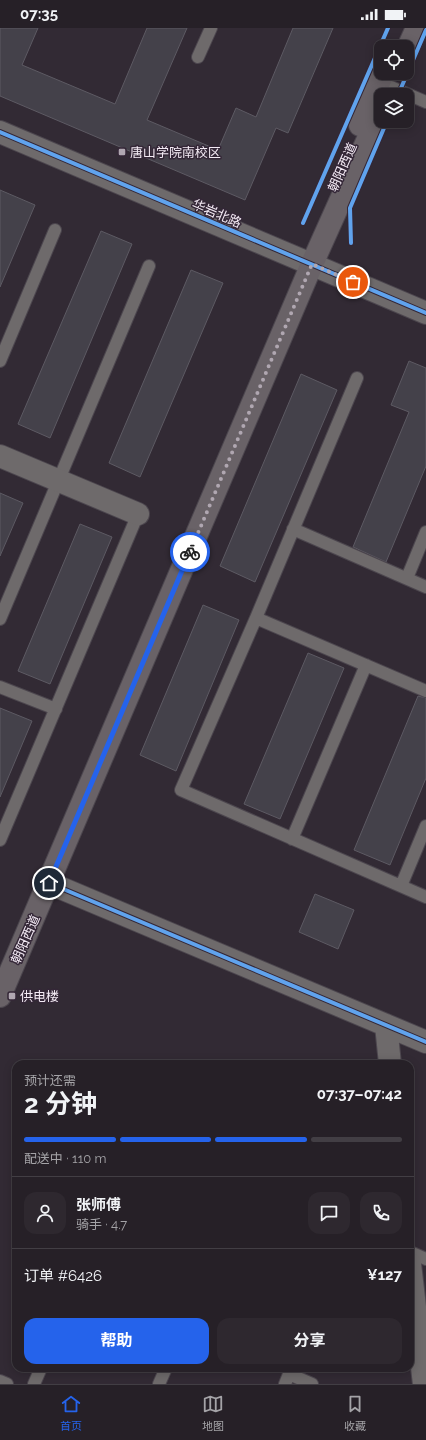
<!DOCTYPE html>
<html lang="zh">
<meta charset="utf-8">
<style>
:root{--surface:#262027;--page:#2e282f;--text:#f1f3f6;--muted:#a4a3a7;--line:#423e44;--accent:#2563eb}
body{margin:0;font-family:Raleway,"Noto Sans SC",sans-serif;background:var(--page);color:var(--text);height:100vh;display:flex;flex-direction:column;font-size:15px;white-space:nowrap}
*{box-sizing:border-box;margin:0}
p{font-size:13px;color:var(--muted)}
.icon{flex:none;width:22px;height:22px;fill:none;stroke:currentColor;stroke-width:2;stroke-linecap:round;stroke-linejoin:round}
.map{position:relative;flex:1;overflow:hidden}
.sheet{position:absolute;left:12px;top:1032px;width:402px;height:312px;display:flex;flex-direction:column;background:var(--surface);border-radius:12px;box-shadow:0 2px 10px #0003,0 0 0 1px var(--line)}
.sheet>*{flex:none}
.buttons{position:absolute;left:374px;top:12px;display:grid;gap:8px}
.buttons a{display:grid;place-items:center;width:40px;height:40px;border-radius:8px;background:var(--surface);box-shadow:0 2px 10px #0003,0 0 0 1px var(--line);font-size:20px}
.pin{position:absolute;display:grid;place-items:center;width:34px;height:34px;color:#fff;margin:-17px;border:2px solid #fff;border-radius:50%;box-shadow:0 1px 4px #0007}
.courier{position:absolute;display:grid;place-items:center;width:40px;height:40px;margin:-20px;border:3px solid #2563eb;border-radius:50%;background:#fff;color:#222;box-shadow:0 1px 5px #0007}
.overview em{font-style:normal;font-weight:700}
.overview div{display:flex;flex-direction:column-reverse}
.overview{display:flex;align-items:center;justify-content:space-between;height:68px;padding:0 12px}
h1{font-size:26px;font-weight:700;line-height:30px}
.bar{display:grid;grid-template-columns:repeat(4,1fr);gap:6px 4px;align-content:center;height:48px;padding:0 12px}
.bar i{height:5px;border-radius:3px;background:var(--line)}
.bar .current{background:var(--accent)}
.bar p{grid-column:span 4}
.line{display:flex;align-items:center;gap:10px;padding:0 12px;border-top:1px solid var(--line)}
.line div{flex:1}
.round{display:grid;place-items:center;flex:none;width:42px;height:42px;border-radius:12px;background:var(--page)}
.cta{display:flex;gap:8px;margin-top:auto;padding:8px 12px}
.cta a{flex:1;height:46px;border-radius:12px;background:var(--accent);color:#fff;font-size:16px;font-weight:700;line-height:46px;text-align:center}
.cta a+a{background:var(--page);color:var(--text)}
.status{display:flex;justify-content:space-between;align-items:center;height:28px;padding:0 20px;background:var(--surface);direction:ltr}
.status svg{height:11px;fill:currentColor}
.dock{display:flex;justify-content:space-around;align-items:center;height:56px;border-top:1px solid var(--line);background:var(--surface);font-size:11px;color:var(--muted)}
.dock a{display:grid;justify-items:center;gap:2px}
.dock .current{color:var(--accent)}
.map>svg:first-child{display:block}
.building{fill:#44414a;stroke:#5d5a63}
.lines{fill:none;stroke-linecap:round;stroke-linejoin:round}
.service-casing{stroke:#4c464e;stroke-width:14}
.minor-casing{stroke:#4c464e;stroke-width:24}
.tertiary-casing{stroke:#4c464e;stroke-width:24}
.secondary-casing{stroke:#4c464e;stroke-width:24}
.service{stroke:#6e6a6b;stroke-width:12}
.minor{stroke:#6e6a6b;stroke-width:22}
.tertiary{stroke:#6e6a6b;stroke-width:22}
.secondary{stroke:#696267;stroke-width:22}
.cycleway-casing{stroke:#342737;stroke-width:6}
.cycleway{stroke:#60a3ed;stroke-width:4}
.done{stroke:#b0a7b1;stroke-width:4;stroke-dasharray:0 7.2}
.route{stroke:#2563eb;stroke-width:5}
.poi-dot{fill:#b0a7b1;stroke:#342737;stroke-width:1.5}
.labels{text-anchor:middle;stroke-width:3;stroke-linejoin:round;paint-order:stroke}
.poi-label{font-size:13px;fill:#f4ebf5;stroke:#342737;text-anchor:start}
.street-label{font-size:13px;fill:#f4ebf5;stroke:#342737}
</style>
<div class="status"><b>07:35</b><svg viewBox="0 0 49 12"><path d="M0 12V9h3v3zM5 12V6h3v6zM10 12V3h3v9zM15 12V0h3v12zM26 1h20v11H26zM47 4h2v5h-2z"/></svg></div>
<div class="map">
<svg width="426" height="1356" viewBox="0 0 426 1356">
<rect width="100%" height="100%" fill="#322a34"/>
<path class="building" d="M0,0H38L22,37L115,76L147,0H187L147,92L218,122L236,80L256,89L293,0H333L288,105L276,100L245,172L0,68Z
M0,162L35,177L0,259Z
M101,203L132,216L50,410L18,396Z
M191,242L223,255L140,449L109,435Z
M409,333L426,340V438L386,534L353,519L409,384L391,377Z
M301,346L337,362L255,554L220,538Z
M0,465L23,475L0,528Z
M80,496L112,509L50,656L18,643Z
M203,577L239,592L176,743L140,727Z
M308,625L344,640L280,791L244,776Z
M418,668L426,670V750L390,837L354,822Z
M0,680L32,693L0,769Z
M315,866L354,882L338,921L299,904Z"/>
<g class="lines">
<g class="service-casing">
<path id="service" d="M198,29L211,0
M391,59L426,74
M0,333L55,202
M357,350L256,590L426,663
M293,501L426,559
M407,550L426,504
M256,590L181,762L426,869
M0,591L149,238
M0,659L56,681
M292,811L366,637
M0,812L138,486
M401,858L426,798
M410,1224L426,1231
M0,1353L7,1356
M34,1356L41,1340
M159,1356L166,1340
M285,1356L289,1346L312,1356"/>
</g>
<g class="minor-casing">
<path id="minor" d="M0,428L138,486
M49,855L426,1014
M386,997L390,1036
M410,1236L424,1356"/>
</g>
<g class="tertiary-casing">
<path id="tertiary" d="M0,104L426,285"/>
</g>
<g class="secondary-casing">
<path id="secondary" d="M407,22L417,0
M360,97L383,45
M0,968L312,236L381,82"/>
</g>
<use href="#service" class="service"/>
<use href="#minor" class="minor"/>
<use href="#tertiary" class="tertiary"/>
<use href="#secondary" class="secondary"/>
<g class="cycleway-casing">
<path id="cycleway" d="M398,67L426,2
M0,104L426,285
M303,195L388,0
M351,215L350,180L387,93
M49,855L426,1014"/>
</g>
<use href="#cycleway" class="cycleway"/>
</g>
<g class="lines">
<path class="done" d="M190,524L312,236L353,254"/>
<path class="route" d="M49,855L190,524"/>
</g>
<g class="poi-dot">
<rect x="118" y="120" width="8" height="8" rx="2"/>
<rect x="8" y="964" width="8" height="8" rx="2"/>
</g>
<g class="labels">
<g class="poi-label">
<text x="130" y="129">唐山学院南校区</text>
<text x="20" y="973">供电楼</text>
</g>
<g class="street-label">
<text transform="translate(342 139) rotate(-66)" y="5">朝阳西道</text>
<text transform="translate(217 185) rotate(23)" y="5">华岩北路</text>
<text transform="translate(25 911) rotate(-66)" y="5">朝阳西道</text>
</g>
</g>
</svg>
<div class="buttons">
<a><svg class="icon" aria-label="locate" viewBox="0 0 24 24"><circle cx="12" cy="12" r="6"/><path d="M12 2v4M12 18v4M2 12h4M18 12h4"/></svg></a>
<a><svg class="icon" aria-label="layers" viewBox="0 0 24 24"><path d="M12 4l9 5-9 5-9-5zM3 14l9 5 9-5"/></svg></a>
</div>
<div class="pin" style="left:353px;top:254px;background:#ea580c"><svg class="icon" aria-label="bag" viewBox="0 0 24 24"><path d="M5 8h14l-1 12H6zM9 8a3 3 0 0 1 6 0"/></svg></div>
<div class="pin" style="left:49px;top:855px;background:#1f2937"><svg class="icon" aria-label="home" viewBox="0 0 24 24"><path d="M3 11l9-7 9 7M6 9v11h12V9"/></svg></div>
<div class="courier" style="left:190px;top:524px"><svg class="icon" aria-label="bike" viewBox="0 0 24 24"><circle cx="6" cy="16" r="4"/><circle cx="18" cy="16" r="4"/><path d="M6 16l4-8h5l3 8M10 8l3 8H6M13 5h3"/></svg></div>
<section class="sheet">
<div class="overview"><div><h1>2 分钟</h1><p>预计还需</p></div><em>07:37–07:42</em></div>
<div class="bar"><i class="current"></i><i class="current"></i><i class="current"></i><i></i><p>配送中 · 110 m</p></div>
<div class="line" style="height:72px"><a class="round"><svg class="icon" aria-label="person" viewBox="0 0 24 24"><circle cx="12" cy="8" r="4"/><path d="M4 21q1-7 8-7t8 7"/></svg></a><div><b>张师傅</b><p>骑手 · 4.7</p></div><a class="round"><svg class="icon" aria-label="chat" viewBox="0 0 24 24"><path d="M4 5h16v11H9l-5 4z"/></svg></a><a class="round"><svg class="icon" aria-label="phone" viewBox="0 0 24 24"><path d="M5 4h4l2 5-3 2q2 4 5 5l2-3 5 2v4C11 20 4 13 5 4z"/></svg></a></div>
<div class="line" style="height:52px"><div>订单 #6426</div><b>¥127</b></div>
<div class="cta"><a>帮助</a><a>分享</a></div>
</section>
</div>
<nav class="dock">
<a class="current"><svg class="icon" aria-label="home" viewBox="0 0 24 24"><path d="M3 11l9-7 9 7M6 9v11h12V9"/></svg>首页</a>
<a><svg class="icon" aria-label="map" viewBox="0 0 24 24"><path d="M3 6l6-2 6 2 6-2v14l-6 2-6-2-6 2zM9 4v14M15 6v14"/></svg>地图</a>
<a><svg class="icon" aria-label="saved" viewBox="0 0 24 24"><path d="M7 4h10v16l-5-4-5 4z"/></svg>收藏</a>
</nav>
